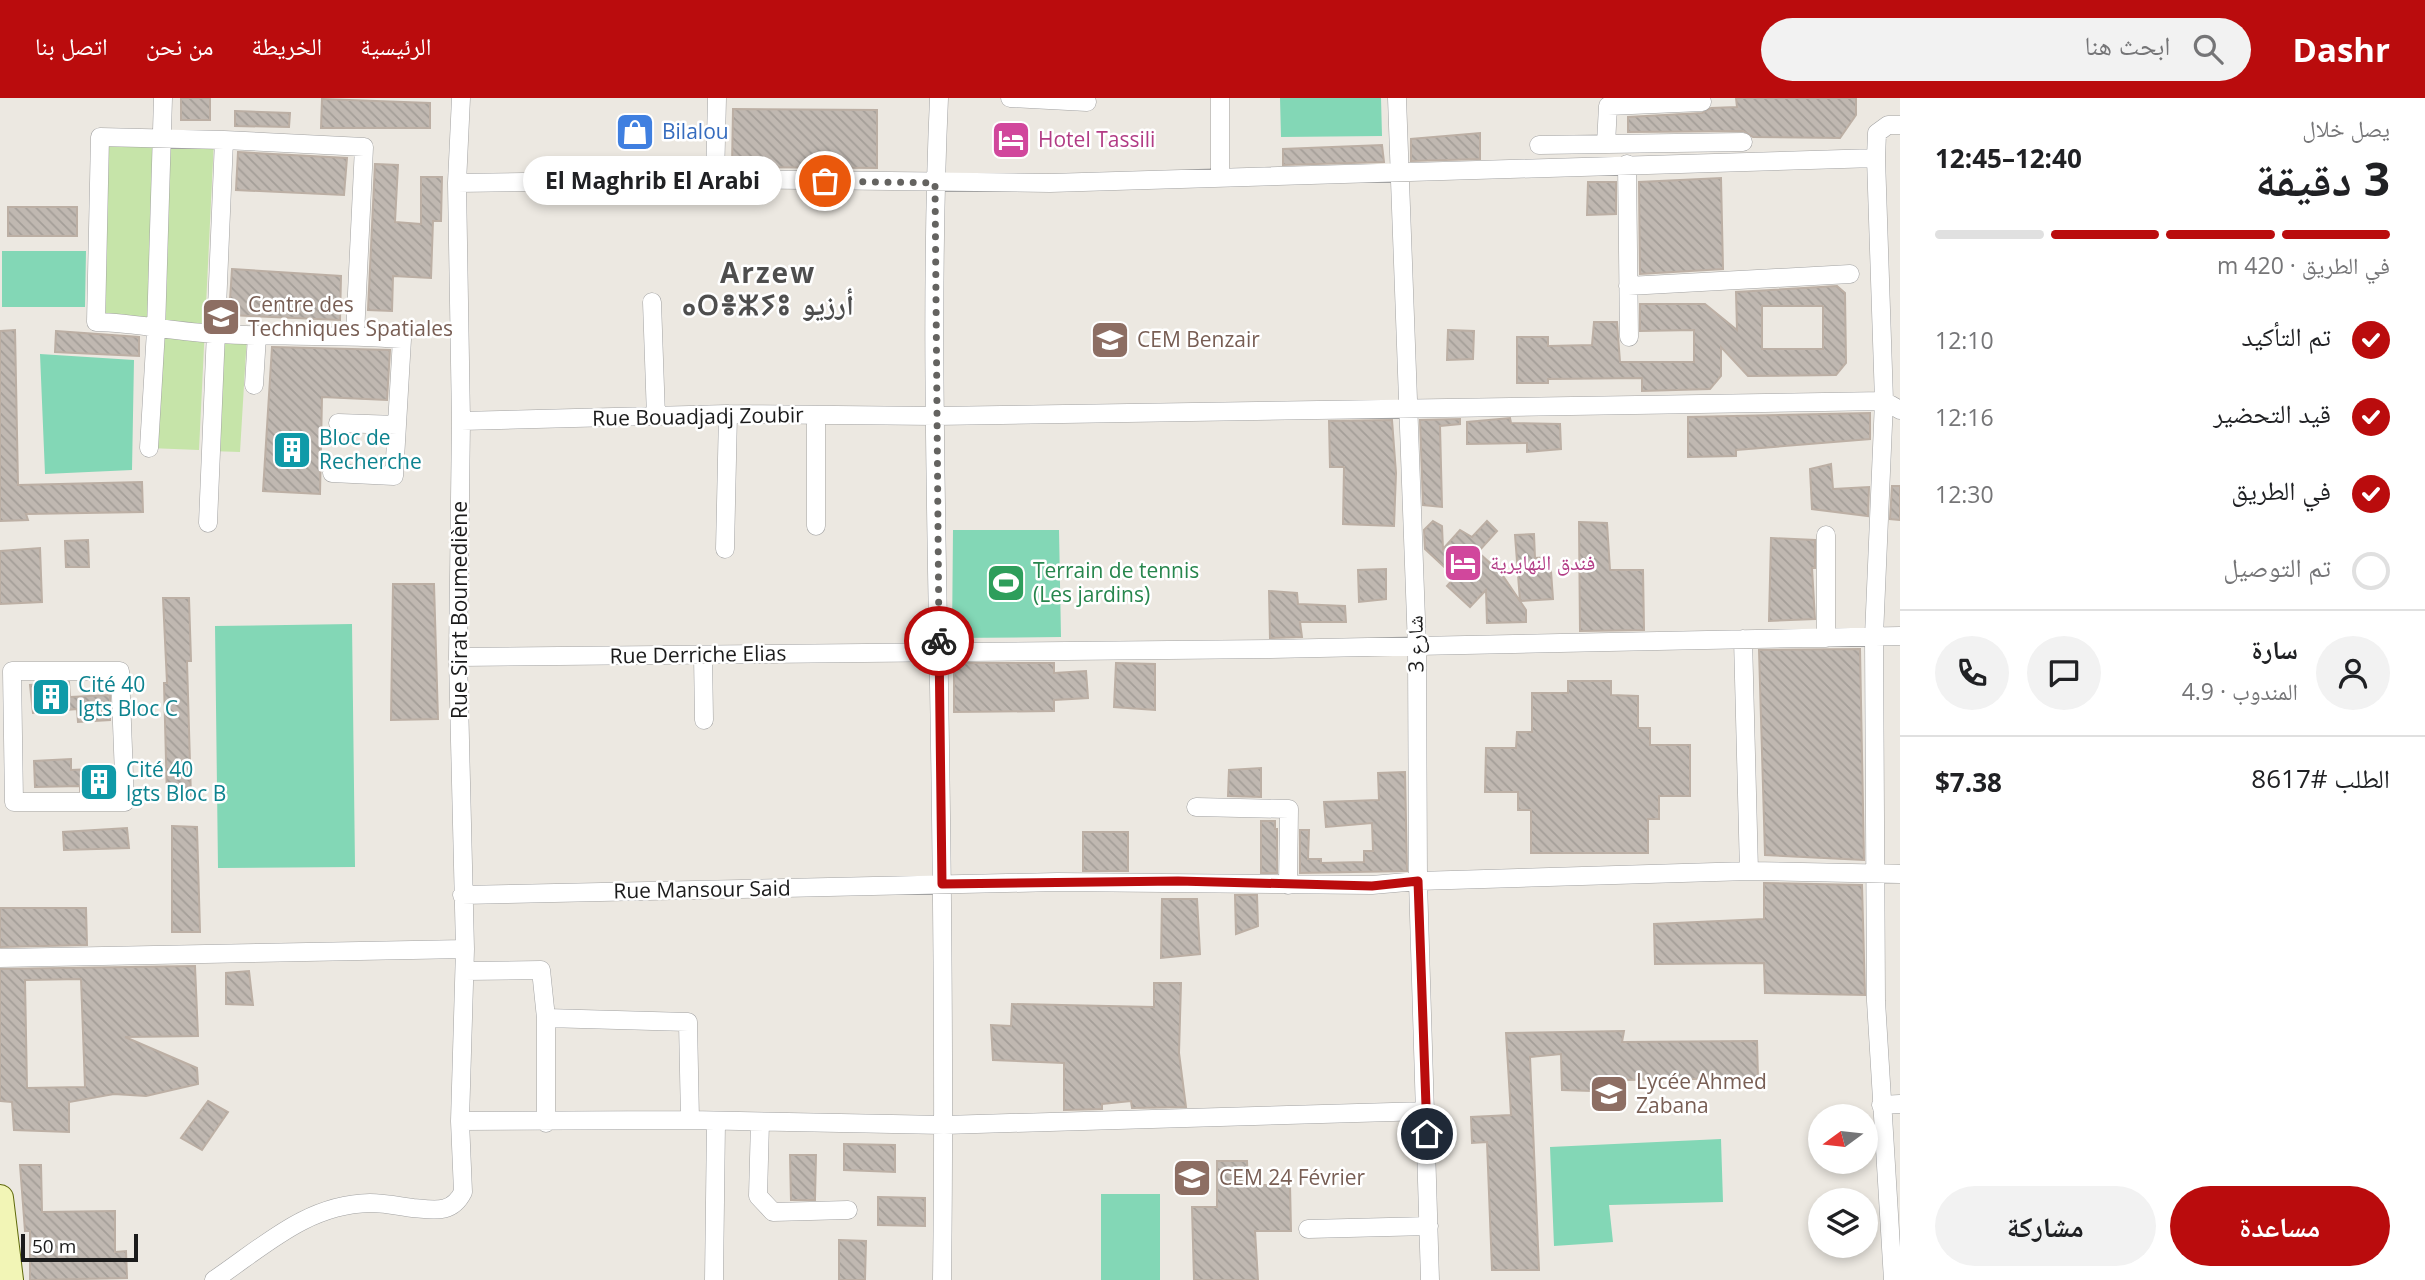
<!DOCTYPE html>
<html lang="ar">
<meta charset="utf-8">
<style>
:root{--surface:#fff;--page:#f2f2f2;--text:#202124;--muted:#757577;--line:#e0e0e0;--accent:#ba0c0d}
body{margin:0;font-family:"Open Sans","Noto Naskh Arabic","Noto Sans Tifinagh",sans-serif;background:var(--page);color:var(--text);direction:rtl;height:100vh;display:flex;flex-direction:column;font-size:26px;white-space:nowrap}
*{box-sizing:border-box;margin:0}
p{font-size:23px;color:var(--muted)}
.icon{flex:none;width:38px;height:38px;fill:none;stroke:currentColor;stroke-width:2;stroke-linecap:round;stroke-linejoin:round}
.map{position:relative;flex:1;overflow:hidden;direction:ltr}
.details{display:flex;flex-direction:column;background:var(--surface);width:525px}
.details>*{flex:none}
.needle{width:46px;rotate:255deg}
.buttons{position:absolute;left:1808px;top:1006px;display:grid;gap:14px}
.buttons a{display:grid;place-items:center;width:70px;height:70px;border-radius:50%;background:var(--surface);box-shadow:0 4px 10px #0003;font-size:35px}
.scale{position:absolute;left:21px;bottom:18px;width:117px;box-sizing:border-box;padding-left:7px;border:4px solid #1b1b1b;border-top:0;font-size:19px;line-height:24px;white-space:nowrap;color:#1b1b1b;-webkit-text-stroke:5px #fff;paint-order:stroke}
.pin{position:absolute;display:grid;place-items:center;width:60px;height:60px;color:#fff;margin:-30px;border:4px solid #fff;border-radius:50%;box-shadow:0 2px 7px #0007}
.courier{position:absolute;display:grid;place-items:center;width:70px;height:70px;margin:-35px;border:5px solid #ba0c0d;border-radius:50%;background:#fff;color:#222;box-shadow:0 2px 9px #0007}
.bubble{position:absolute;height:49px;border-radius:24px;background:var(--surface);box-shadow:0 4px 10px #0003;font-size:23px;font-weight:700;line-height:49px;text-align:center;direction:rtl}
.headline em{font-style:normal;font-weight:700}
.headline div{display:flex;flex-direction:column-reverse}
.headline{display:flex;align-items:center;justify-content:space-between;height:119px;padding:0 35px}
h1{font-size:46px;font-weight:700;line-height:52px}
.bar{display:grid;grid-template-columns:repeat(4,1fr);gap:10px 7px;align-content:center;height:84px;padding:0 35px}
.bar i{height:9px;border-radius:5px;background:var(--line)}
.bar .active{background:var(--accent)}
.bar p{grid-column:span 4}
.line{display:flex;align-items:center;gap:18px;padding:0 35px;border-top:2px solid var(--line)}
.line div{flex:1}
.round{display:grid;place-items:center;flex:none;width:74px;height:74px;border-radius:37px;background:var(--page)}
ol{padding:0 35px;list-style:none}
li{display:flex;align-items:center;gap:21px;height:77px}
li p{margin-inline-start:auto}
li .icon{padding:7px;border-radius:50%;background:var(--accent);color:#fff;stroke-width:4}
li:last-child{color:var(--muted)}
li i{width:38px;height:38px;border:4px solid var(--line);border-radius:50%}
.primary-button{display:flex;gap:14px;margin-top:auto;padding:14px 35px}
.primary-button a{flex:1;height:80px;border-radius:42px;background:var(--accent);color:#fff;font-size:28px;font-weight:700;line-height:80px;text-align:center}
.primary-button a+a{background:var(--page);color:var(--text)}
header{display:flex;align-items:center;gap:42px;box-sizing:border-box;height:98px;padding:0 35px;background:var(--accent);color:#fff}
header strong{font-size:33px}
nav{display:flex;gap:38px;margin-inline-start:auto;font-size:24px}
.search{width:490px;height:63px;background:var(--page);display:flex;align-items:center;gap:18px;box-sizing:border-box;padding:0 24px;border-radius:38px;color:var(--muted);font-size:26px}
main{display:flex;flex:1;min-height:0}
.map>svg:first-child{display:block}
.grass{fill:#c6e4a9}
.pitch{fill:#83d7b6}
.building{fill:url(#building-back-hatch);stroke:#bcafa4;stroke-width:2;fill-rule:evenodd}
.lines{fill:none;stroke-linecap:round;stroke-linejoin:round}
.street-casing{stroke:#a2a2a2;stroke-width:19}
.secondary-casing{stroke:#5f690b;stroke-width:28}
.street{stroke:#fff;stroke-width:18}
.secondary{stroke:#f2f5b6;stroke-width:26}
.done{stroke:#646360;stroke-width:7;stroke-dasharray:0 12.6}
.route{stroke:#ba0c0d;stroke-width:9}
.labels{text-anchor:middle;stroke-width:5;stroke-linejoin:round;paint-order:stroke}
.shop-label{font-size:21px;fill:#366cbe;stroke:#fff;text-anchor:start}
.hotel-label{font-size:21px;fill:#b23c85;stroke:#fff;text-anchor:start}
.education-label{font-size:21px;fill:#785e54;stroke:#fff;text-anchor:start}
.street-label{font-size:21px;fill:#1b1b1b;stroke:#fff}
.culture-label{font-size:21px;fill:#0d838f;stroke:#fff;text-anchor:start}
.leisure-label{font-size:21px;fill:#27864d;stroke:#fff;text-anchor:start}
.district-label{font-size:28px;font-weight:bold;letter-spacing:2px;fill:#4e4e4e;stroke:#fff}
</style>
<header>
<strong>Dashr</strong>
<div class="search"><svg class="icon" aria-label="search" viewBox="0 0 24 24"><circle cx="10" cy="10" r="6"/><path d="M15 15l6 6"/></svg>ابحث هنا</div>
<nav><a>الرئيسية</a><a>الخريطة</a><a>من نحن</a><a>اتصل بنا</a></nav>
</header>
<main>
<section class="details">
<div class="headline"><div><h1>3 دقيقة</h1><p>يصل خلال</p></div><em>12:40–12:45</em></div>
<div class="bar"><i class="active"></i><i class="active"></i><i class="active"></i><i></i><p>في الطريق · 420 m</p></div>
<ol>
<li><svg class="icon" aria-label="check" viewBox="0 0 24 24"><path d="M5 12l5 5 9-10"/></svg>تم التأكيد<p>12:10</p></li>
<li><svg class="icon" aria-label="check" viewBox="0 0 24 24"><path d="M5 12l5 5 9-10"/></svg>قيد التحضير<p>12:16</p></li>
<li><svg class="icon" aria-label="check" viewBox="0 0 24 24"><path d="M5 12l5 5 9-10"/></svg>في الطريق<p>12:30</p></li>
<li><i></i>تم التوصيل</li>
</ol>
<div class="line" style="height:126px"><a class="round"><svg class="icon" aria-label="person" viewBox="0 0 24 24"><circle cx="12" cy="8" r="4"/><path d="M4 21q1-7 8-7t8 7"/></svg></a><div><b>سارة</b><p>المندوب · 4.9</p></div><a class="round"><svg class="icon" aria-label="chat" viewBox="0 0 24 24"><path d="M4 5h16v11H9l-5 4z"/></svg></a><a class="round"><svg class="icon" aria-label="phone" viewBox="0 0 24 24"><path d="M5 4h4l2 5-3 2q2 4 5 5l2-3 5 2v4C11 20 4 13 5 4z"/></svg></a></div>
<div class="line" style="height:91px"><div>الطلب #8617</div><b>$7.38</b></div>
<div class="primary-button"><a>مساعدة</a><a>مشاركة</a></div>
</section>
<div class="map">
<svg width="1900" height="1182" viewBox="0 0 1900 1182">
<defs>
<pattern id="building-back-hatch" width="6" height="6" patternUnits="userSpaceOnUse" patternTransform="scale(1.75)"><rect width="6" height="6" fill="#c0b8b1"/><path d="M-1 5l2 2M0 0l6 6M5-1l2 2" fill="none" stroke="#a49e98"/></pattern>
</defs>
<rect width="100%" height="100%" fill="#ece8e1"/>
<path class="grass" d="M100,39L155,40L148,226L96,224Z
M162,39L214,42L199,352L149,350Z
M218,236L247,237L240,354L210,353Z"/>
<path class="pitch" d="M1280,0H1381L1382,38L1281,39Z
M2,153H86L85,209H2Z
M40,256L134,262L132,372L45,376Z
M953,432H1059L1061,539L952,540Z
M352,526L355,769L218,770L215,528Z
M1721,1041L1723,1104L1609,1107L1613,1144L1554,1148L1550,1049Z
M1101,1096H1160V1182H1101Z"/>
<path class="building" d="M181,0H210V22H181Z
M1736,0H1856V17L1840,40L1753,39L1743,33L1628,34V19L1702,15L1711,10L1737,9Z
M322,1L430,5V30H321Z
M733,11L877,12V70L732,69Z
M235,13L290,15L289,29L235,28Z
M1480,35V61L1411,63V41Z
M1382,47L1384,64L1283,67V51Z
M238,54L347,60L344,97L236,92Z
M375,66L398,67L395,124L421,126V79H442L441,123H433L431,180L393,178L392,213L368,212Z
M1721,80L1723,171L1640,176L1639,84Z
M1588,84H1616V116L1587,117Z
M8,109H77V138H8Z
M232,171L341,178L340,222L229,217Z
M1837,188L1845,195L1846,265L1836,277L1748,278L1721,249V278L1710,291L1642,293V280L1548,281V285H1517V239H1548V248L1592,247L1594,224H1617L1620,264H1694V232L1640,233V206H1705L1737,232L1736,194ZM1762,208H1823V251H1762Z
M15,232L18,387L142,384L143,414L26,416L28,422L0,423V233Z
M1448,232L1474,233L1473,261L1447,262Z
M56,233L139,239V258L55,254Z
M272,249L390,252L387,302L322,299L320,396L263,393Z
M1870,315V341L1736,352V358L1688,359V319Z
M1510,320L1511,325L1560,326L1561,351L1527,354V345L1467,346V324Z
M1460,321V326L1440,328L1442,409L1423,407L1420,322Z
M1392,322L1396,375L1394,428L1343,426L1344,369H1330L1329,323Z
M1831,366L1833,391L1869,389L1868,418L1812,411L1810,371Z
M1892,388H1900V422L1890,421Z
M1433,423L1442,428L1443,451L1460,432L1472,439L1487,423L1497,433L1478,454L1501,475L1526,512V524L1487,525L1486,492L1470,509L1447,488L1455,479L1425,451L1424,432Z
M1579,424L1607,425L1610,472H1643L1644,532L1580,533Z
M1534,436L1535,460L1550,459L1553,501L1520,503L1515,437Z
M1771,440L1815,442V470H1812L1815,521L1769,523Z
M88,442L89,469H66L65,443Z
M40,450L42,504L0,506V453Z
M1386,471V501L1359,504L1358,472Z
M393,486H434L438,621L391,622Z
M1269,493L1297,495L1298,506L1345,508L1346,524H1300L1302,539L1270,540Z
M163,500H189L191,563H187L191,700L167,701L164,585H167Z
M1860,551L1864,762L1765,757L1759,552Z
M954,565H1054V575L1086,573L1088,600L1054,602V613L954,614Z
M1116,565L1155,566V612L1114,609Z
M1568,583H1611V597L1638,598V630H1650V647H1690V698H1659V721H1648V755H1531V712H1518V694H1485L1486,650H1516L1517,634H1532V595H1568Z
M69,584L70,599L110,597V622L78,624L77,611L33,615L30,587Z
M71,661V672L112,670L113,693H80V688L35,689L34,663Z
M1261,670V699L1228,698L1229,672Z
M1405,674L1407,773L1300,775V732H1309L1308,761H1321V765L1364,764V753H1373L1372,725L1326,729L1324,704L1379,702L1378,675Z
M1261,723H1275V731H1277V775H1261Z
M172,728L197,729L200,834H172Z
M127,730L129,750L64,752L63,734Z
M1083,734H1128V773H1083Z
M1764,785L1862,787L1865,897L1765,895L1764,865L1655,866L1654,826L1764,821Z
M1235,797H1257L1258,828L1236,836Z
M1162,801H1197L1200,856L1161,860Z
M0,810H86L87,847L0,849Z
M195,868L198,938L125,939L197,970L198,986L146,998L114,996L69,1004V1034L14,1032L12,1004L0,1003V871ZM81,881L85,989L27,990L25,882Z
M249,873L253,907L226,906V875Z
M1154,885H1181L1179,955L1186,1009L1132,1010L1131,1003L1102,1006V1011L1064,1012V965L993,962L991,927L1011,928L1012,906L1154,909Z
M1624,933L1622,944L1757,943L1758,980L1622,982V994L1562,992L1561,956L1530,959L1539,1172H1492L1487,1044L1472,1045L1471,1019L1511,1017L1506,935Z
M208,1003L228,1014L202,1052L181,1040Z
M844,1046L895,1047V1074L844,1072Z
M790,1057H816L815,1102H791Z
M1217,1063H1247L1248,1087H1290L1291,1133H1255L1258,1182H1194L1192,1109H1217Z
M20,1067H41L42,1114L115,1113V1154L126,1153L127,1180L30,1182V1133H25Z
M878,1099L925,1100V1128L878,1127Z
M839,1142L866,1143L865,1182H839Z"/>
<g class="lines">
<g class="street-casing">
<path id="street" d="M939,0C931,176 935,352 938,529C942,746 945,964 942,1182
M1010,0L1087,4
M1220,0V79
M1397,0L1417,549L1418,783L1430,1182
M224,42L364,49L355,237
M1606,46L1608,8L1702,4
M1539,47L1743,44
M1627,66L1629,239
M715,81L717,0
M457,85L715,81L1050,85L1876,60
M1628,188L1850,176
M652,204L656,319
M254,287L257,237
M461,323L728,316L935,318L1884,303L1900,312
M338,325L397,327
M149,350L156,232L163,0
M208,425L224,42L100,39L96,224C139,225 175,234 218,236C279,239 340,236 402,241L394,378L332,375
M816,428V318
M1826,437V540
M725,451L728,316
M1743,541L1749,773
M703,557L704,622
M458,559L1271,551L1900,538
M12,573H120L125,704H14Z
M1196,709L1289,711L1288,787
M462,797L1057,784L1372,787L1418,783L1749,773L1900,776
M0,860L465,851
M465,873L541,872L546,920V1025
M546,920L688,924L690,1022
M1881,1007L1900,1006
M460,1023L690,1022L944,1027L1427,1013
M760,1024L758,1098L773,1114L848,1112
M1308,1131L1429,1128
M214,1182C263,1149 307,1106 370,1105C384,1105 399,1108 413,1110C435,1112 452,1116 463,1094L460,1023L465,851L458,559L461,323L457,85L461,0
M714,1182L716,1024
M1893,1182L1876,903L1874,538L1884,303L1876,60L1877,35L1888,27H1900"/>
</g>
<g class="secondary-casing">
<path id="secondary" d="M0,1100L10,1182"/>
</g>
<use href="#street" class="street"/>
<use href="#secondary" class="secondary"/>
</g>
<g class="lines">
<path class="done" d="M825,83L935,85L939,543"/>
<path class="route" d="M939,543L942,786L1178,783L1372,788L1418,783L1427,1036"/>
</g>
<defs>
<g id="shop-square" transform="scale(2.0125)"><rect x="-9" y="-9" width="18" height="18" rx="4" fill="#3f7fe0" stroke="#fff"/><path d="M-5-2.5h2.3a2.7 3.5 0 0 1 5.4 0H5L5.5 6h-11ZM-1.5-2.5h3a1.5 2.3 0 0 0-3 0Z" fill="#fff"/></g>
<g id="hotel-square" transform="scale(2.0125)"><rect x="-9" y="-9" width="18" height="18" rx="4" fill="#d1479c" stroke="#fff"/><path d="M-6-4.5h1.5V1H6V5H4.5V3h-9V5H-6ZM-4 0a1.8 1.8 0 1 1 3.6 0ZM.5 0V-2.5h3Q6-2.5 6 0Z" fill="#fff"/></g>
<g id="university-square" transform="scale(2.0125)"><rect x="-9" y="-9" width="18" height="18" rx="4" fill="#8d6e63" stroke="#fff"/><path d="M0-5L7-2L0 1L-7-2ZM-4 1L0 2.5L4 1V4Q0 6-4 4Z" fill="#fff"/></g>
<g id="school-square" transform="scale(2.0125)"><rect x="-9" y="-9" width="18" height="18" rx="4" fill="#8d6e63" stroke="#fff"/><path d="M0-5L7-2L0 1L-7-2ZM-4 1L0 2.5L4 1V4Q0 6-4 4Z" fill="#fff"/></g>
<g id="building-square" transform="scale(2.0125)"><rect x="-9" y="-9" width="18" height="18" rx="4" fill="#0f9aa8" stroke="#fff"/><path d="M-4-6H4V6H1V3H-1V6H-4ZM-2.5-4.3h1.7v1.8h-1.7ZM.8-4.3h1.7v1.8H.8ZM-2.5-1h1.7V.8h-1.7ZM.8-1h1.7V.8H.8Z" fill="#fff"/></g>
<g id="stadium-square" transform="scale(2.0125)"><rect x="-9" y="-9" width="18" height="18" rx="4" fill="#2e9e5b" stroke="#fff"/><path d="M0-5a6.5 5 0 1 0 0 10a6.5 5 0 1 0 0-10ZM-3.5-1.8h7v3.6h-7Z" fill="#fff"/></g>
</defs>
<g fill-rule="evenodd">
<use href="#shop-square" x="635" y="34"/>
<use href="#hotel-square" x="1011" y="42"/>
<use href="#university-square" x="221" y="219"/>
<use href="#school-square" x="1110" y="242"/>
<use href="#building-square" x="292" y="352"/>
<use href="#hotel-square" x="1463" y="465"/>
<use href="#stadium-square" x="1006" y="485"/>
<use href="#building-square" x="51" y="599"/>
<use href="#building-square" x="99" y="684"/>
<use href="#school-square" x="1609" y="996"/>
<use href="#school-square" x="1192" y="1080"/>
</g>
<g class="labels">
<g class="shop-label">
<text x="662" y="41">Bilalou</text>
</g>
<g class="hotel-label">
<text x="1038" y="49">Hotel Tassili</text>
<text x="1490" y="472">فندق النهايرية</text>
</g>
<g class="education-label">
<text x="248" y="214">Centre des<tspan x="248" dy="24">Techniques Spatiales</tspan></text>
<text x="1137" y="249">CEM Benzair</text>
<text x="1636" y="991">Lycée Ahmed<tspan x="1636" dy="24">Zabana</tspan></text>
<text x="1219" y="1087">CEM 24 Février</text>
</g>
<g class="street-label">
<text transform="translate(698 319) rotate(-1)" y="7">Rue Bouadjadj Zoubir</text>
<text transform="translate(460 512) rotate(-90)" y="7">Rue Sirat Boumediène</text>
<text transform="translate(1416 546) rotate(-91)" y="7">شارع 3</text>
<text transform="translate(698 557) rotate(-1)" y="7">Rue Derriche Elias</text>
<text transform="translate(702 792) rotate(-1)" y="7">Rue Mansour Said</text>
</g>
<g class="culture-label">
<text x="319" y="347">Bloc de<tspan x="319" dy="24">Recherche</tspan></text>
<text x="78" y="594">Cité 40<tspan x="78" dy="24">lgts Bloc C</tspan></text>
<text x="126" y="679">Cité 40<tspan x="126" dy="24">lgts Bloc B</tspan></text>
</g>
<g class="leisure-label">
<text x="1033" y="480">Terrain de tennis<tspan x="1033" dy="24">(Les jardins)</tspan></text>
</g>
<g class="district-label">
<text x="768" y="185">Arzew<tspan x="768" dy="32">ⴰⵔⴻⵣⵢⵓ أرزيو</tspan></text>
</g>
</g>
</svg>
<div class="buttons">
<a><svg class="needle" viewBox="-14 -14 28 28"><path d="M0-13l5 13h-10z" fill="#e53935"/><path d="M0 13l5-13h-10z" fill="#757577"/></svg></a>
<a><svg class="icon" aria-label="layers" viewBox="0 0 24 24"><path d="M12 4l9 5-9 5-9-5zM3 14l9 5 9-5"/></svg></a>
</div>
<div class="scale">50 m</div>
<div class="pin" style="left:825px;top:83px;background:#ea580c"><svg class="icon" aria-label="bag" viewBox="0 0 24 24"><path d="M5 8h14l-1 12H6zM9 8a3 3 0 0 1 6 0"/></svg></div>
<div class="pin" style="left:1427px;top:1036px;background:#1f2937"><svg class="icon" aria-label="home" viewBox="0 0 24 24"><path d="M3 11l9-7 9 7M6 9v11h12V9"/></svg></div>
<div class="courier" style="left:939px;top:543px"><svg class="icon" aria-label="bike" viewBox="0 0 24 24"><circle cx="6" cy="16" r="4"/><circle cx="18" cy="16" r="4"/><path d="M6 16l4-8h5l3 8M10 8l3 8H6M13 5h3"/></svg></div>
<div class="bubble" style="left:523px;top:58px;width:259px">El Maghrib El Arabi</div>
</div>
</main>
